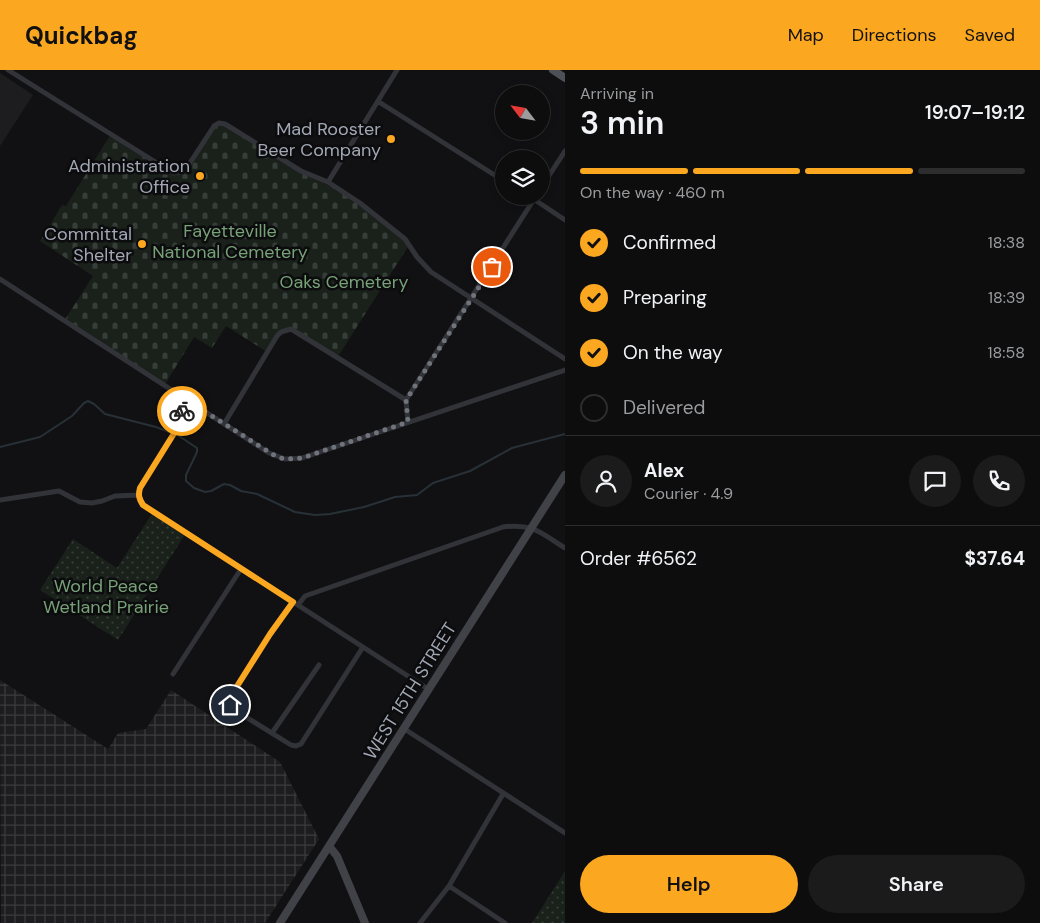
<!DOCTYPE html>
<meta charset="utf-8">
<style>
:root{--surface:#0d0d0e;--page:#1b1b1c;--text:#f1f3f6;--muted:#9a9c9e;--line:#2d2d2e;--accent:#fca720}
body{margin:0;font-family:"DM Sans",sans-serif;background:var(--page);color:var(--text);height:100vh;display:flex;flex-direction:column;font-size:19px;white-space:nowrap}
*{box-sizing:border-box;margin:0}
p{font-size:16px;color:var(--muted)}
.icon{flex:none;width:28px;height:28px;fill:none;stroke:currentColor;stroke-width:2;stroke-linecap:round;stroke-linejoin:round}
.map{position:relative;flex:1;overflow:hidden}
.side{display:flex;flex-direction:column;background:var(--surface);width:475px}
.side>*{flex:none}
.needle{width:32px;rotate:301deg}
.controls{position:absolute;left:495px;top:15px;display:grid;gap:10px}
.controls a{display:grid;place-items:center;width:55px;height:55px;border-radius:50%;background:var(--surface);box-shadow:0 2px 8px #0003,0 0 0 1px var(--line);font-size:25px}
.pin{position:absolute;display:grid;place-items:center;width:42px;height:42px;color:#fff;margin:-21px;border:2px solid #fff;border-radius:50%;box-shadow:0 1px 5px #0007}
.courier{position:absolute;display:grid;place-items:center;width:50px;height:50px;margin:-25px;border:4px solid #fca720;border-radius:50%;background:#fff;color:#222;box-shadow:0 1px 6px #0007}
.headline em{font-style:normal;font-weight:600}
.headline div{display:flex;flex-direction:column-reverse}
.headline{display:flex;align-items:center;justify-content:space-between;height:85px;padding:0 15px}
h1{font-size:32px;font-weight:600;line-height:38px}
.bar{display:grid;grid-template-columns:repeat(4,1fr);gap:8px 5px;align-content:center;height:60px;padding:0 15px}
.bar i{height:6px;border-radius:4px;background:var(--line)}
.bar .active{background:var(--accent)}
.bar p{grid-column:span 4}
.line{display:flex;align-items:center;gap:12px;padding:0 15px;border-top:1px solid var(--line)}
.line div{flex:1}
.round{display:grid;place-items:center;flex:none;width:52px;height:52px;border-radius:26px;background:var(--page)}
ol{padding:0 15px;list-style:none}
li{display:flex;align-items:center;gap:15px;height:55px}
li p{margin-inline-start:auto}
li .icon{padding:5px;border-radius:50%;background:var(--accent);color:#111;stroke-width:4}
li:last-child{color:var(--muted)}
li i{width:28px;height:28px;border:2px solid var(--line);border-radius:50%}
.action{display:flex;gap:10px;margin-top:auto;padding:10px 15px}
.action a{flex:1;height:58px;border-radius:30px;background:var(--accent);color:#111;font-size:20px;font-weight:600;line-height:58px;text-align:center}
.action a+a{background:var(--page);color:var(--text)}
header{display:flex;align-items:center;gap:30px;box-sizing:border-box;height:70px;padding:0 25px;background:var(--accent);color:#111}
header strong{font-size:24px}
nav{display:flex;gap:28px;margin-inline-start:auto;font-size:18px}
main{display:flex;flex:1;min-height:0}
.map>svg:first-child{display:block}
.built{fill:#1d1d20}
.industrial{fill:url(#industrial-grid)}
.cemetery{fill:url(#cemetery-stones)}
.park{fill:url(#park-dots)}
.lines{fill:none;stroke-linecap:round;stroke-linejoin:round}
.stream{stroke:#273137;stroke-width:2}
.street{stroke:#323338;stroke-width:5}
.secondary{stroke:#404248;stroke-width:8}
.primary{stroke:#4e5057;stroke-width:8}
.done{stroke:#6f737c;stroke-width:5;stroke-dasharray:0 9}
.route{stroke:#fca720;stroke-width:6}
.poi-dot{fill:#fca720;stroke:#0c0c0e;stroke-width:2}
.labels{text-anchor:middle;stroke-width:5;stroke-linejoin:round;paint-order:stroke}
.poi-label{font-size:18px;fill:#a1a8b4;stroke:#0c0c0e;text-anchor:end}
.park-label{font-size:18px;fill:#77a177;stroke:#0c0c0e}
.street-label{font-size:18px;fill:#a1a8b4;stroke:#0c0c0e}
</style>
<header>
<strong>Quickbag</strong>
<nav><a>Map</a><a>Directions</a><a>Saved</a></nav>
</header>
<main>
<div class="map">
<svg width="565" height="853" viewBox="0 0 565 853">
<defs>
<pattern id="industrial-grid" width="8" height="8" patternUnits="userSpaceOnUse" patternTransform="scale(1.25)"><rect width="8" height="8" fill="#1d1d20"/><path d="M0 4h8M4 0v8" fill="none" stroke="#3b3b3e"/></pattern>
<pattern id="cemetery-stones" width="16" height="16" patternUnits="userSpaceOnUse" patternTransform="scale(1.25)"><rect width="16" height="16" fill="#19211a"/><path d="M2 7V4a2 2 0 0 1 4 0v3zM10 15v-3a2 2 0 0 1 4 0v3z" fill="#373e39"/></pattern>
<pattern id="park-dots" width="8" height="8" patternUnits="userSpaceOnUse" patternTransform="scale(1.25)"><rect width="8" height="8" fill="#19211a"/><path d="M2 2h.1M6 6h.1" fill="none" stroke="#373e39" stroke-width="1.8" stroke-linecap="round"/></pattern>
</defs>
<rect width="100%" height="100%" fill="#111113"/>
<path class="built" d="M0,3L33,25L0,76Z"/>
<path class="industrial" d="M0,610L108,679L118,663L146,659L171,620L280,692L319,769L265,853H1Z"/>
<path class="cemetery" d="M219,53L301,101L349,126L409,175L337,288L295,261L281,262L267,282L226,256L212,278L194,267L164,316L64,251L93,206L40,171L62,135L66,136L111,64L169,101L182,102Z"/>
<path class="park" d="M153,442L186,463L118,570L40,520L73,469L117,498Z
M565,801V853H532Z"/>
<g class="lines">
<path class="stream" d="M179,366L197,378V382L186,405V411L194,418L205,422L211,421L224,414L230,415L241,421L257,424L295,442L315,445L330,444L364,437L395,427L417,425L433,413L470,401L512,378L565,364
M0,377L40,367L72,346L84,333L88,331L94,334L105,344L156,357L169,362"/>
<path class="street" d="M8,0L173,103L182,102L186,99L214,56L219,53L225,54L301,101L328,112L360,133L405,169L417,187L431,202L565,289
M379,32L504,111
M328,112L397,0
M541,118L565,81
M529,126L565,150
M0,209L269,383L285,389L302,388L565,300
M185,329L178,357L140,417L139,425L143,435L428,619
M406,330L536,126
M224,354L277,266L281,262L291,259L406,330L408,352
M0,430L59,421L80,432L92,433L102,431L115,426L139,425
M293,532L271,564L229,629L230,635L233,639L291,675L296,676L301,674L363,577
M298,535L305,526L503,457C533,453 541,463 565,478
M173,604L241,499
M403,658L565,763
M272,663L319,595
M449,816L505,853
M420,853L449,816L503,724"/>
<path class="secondary" d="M329,776L337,786L365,853
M280,853L565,405"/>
<path class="primary" d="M553,0L565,8"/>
</g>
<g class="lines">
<path class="done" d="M182,341L185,329L277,387L285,389L302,388L408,352L406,330L492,197"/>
<path class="route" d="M182,341L178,357L140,418C138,425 139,429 143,435L293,532L270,564L229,629L230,635"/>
</g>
<g class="poi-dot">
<circle cx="391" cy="69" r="5"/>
<circle cx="200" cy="106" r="5"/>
<circle cx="142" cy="174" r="5"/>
</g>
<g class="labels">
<g class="poi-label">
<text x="381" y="65">Mad Rooster<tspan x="381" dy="21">Beer Company</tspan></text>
<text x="190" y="102">Administration<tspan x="190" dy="21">Office</tspan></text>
<text x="132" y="170">Committal<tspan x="132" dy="21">Shelter</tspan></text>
</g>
<g class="park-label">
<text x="230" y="167">Fayetteville<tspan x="230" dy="21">National Cemetery</tspan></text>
<text x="344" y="218">Oaks Cemetery</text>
<text x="106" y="522">World Peace<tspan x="106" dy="21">Wetland Prairie</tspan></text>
</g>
<g class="street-label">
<text transform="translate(410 621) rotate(-58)" y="6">WEST 15TH STREET</text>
</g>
</g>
</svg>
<div class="controls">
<a><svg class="needle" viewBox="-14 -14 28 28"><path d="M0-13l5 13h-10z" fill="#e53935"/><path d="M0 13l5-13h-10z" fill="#9a9c9e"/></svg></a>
<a><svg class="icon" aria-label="layers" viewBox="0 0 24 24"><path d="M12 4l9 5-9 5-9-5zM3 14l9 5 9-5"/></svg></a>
</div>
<div class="pin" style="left:492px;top:197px;background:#ea580c"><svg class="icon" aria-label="bag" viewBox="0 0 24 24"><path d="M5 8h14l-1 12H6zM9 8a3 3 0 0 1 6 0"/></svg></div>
<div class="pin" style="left:230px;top:635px;background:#1f2937"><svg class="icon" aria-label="home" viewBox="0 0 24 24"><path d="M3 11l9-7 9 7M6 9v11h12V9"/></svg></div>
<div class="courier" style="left:182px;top:341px"><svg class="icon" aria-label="bike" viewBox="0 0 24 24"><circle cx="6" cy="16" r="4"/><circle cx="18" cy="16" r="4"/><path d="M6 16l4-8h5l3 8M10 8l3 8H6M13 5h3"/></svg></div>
</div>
<section class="side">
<div class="headline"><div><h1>3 min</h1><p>Arriving in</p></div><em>19:07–19:12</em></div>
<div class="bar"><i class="active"></i><i class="active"></i><i class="active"></i><i></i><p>On the way · 460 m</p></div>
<ol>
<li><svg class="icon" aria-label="check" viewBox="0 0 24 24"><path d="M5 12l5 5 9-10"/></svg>Confirmed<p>18:38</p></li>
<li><svg class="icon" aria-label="check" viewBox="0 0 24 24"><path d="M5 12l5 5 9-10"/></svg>Preparing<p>18:39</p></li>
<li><svg class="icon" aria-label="check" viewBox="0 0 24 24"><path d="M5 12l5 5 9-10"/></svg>On the way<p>18:58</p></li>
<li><i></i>Delivered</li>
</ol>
<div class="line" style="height:90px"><a class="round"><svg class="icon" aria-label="person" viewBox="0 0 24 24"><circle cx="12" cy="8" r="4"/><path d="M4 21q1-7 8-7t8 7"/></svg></a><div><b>Alex</b><p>Courier · 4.9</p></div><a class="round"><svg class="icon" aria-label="chat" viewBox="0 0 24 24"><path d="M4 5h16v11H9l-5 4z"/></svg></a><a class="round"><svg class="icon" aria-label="phone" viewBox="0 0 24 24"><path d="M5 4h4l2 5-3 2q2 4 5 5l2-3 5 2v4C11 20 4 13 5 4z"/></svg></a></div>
<div class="line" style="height:65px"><div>Order #6562</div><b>$37.64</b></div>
<div class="action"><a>Help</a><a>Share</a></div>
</section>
</main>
